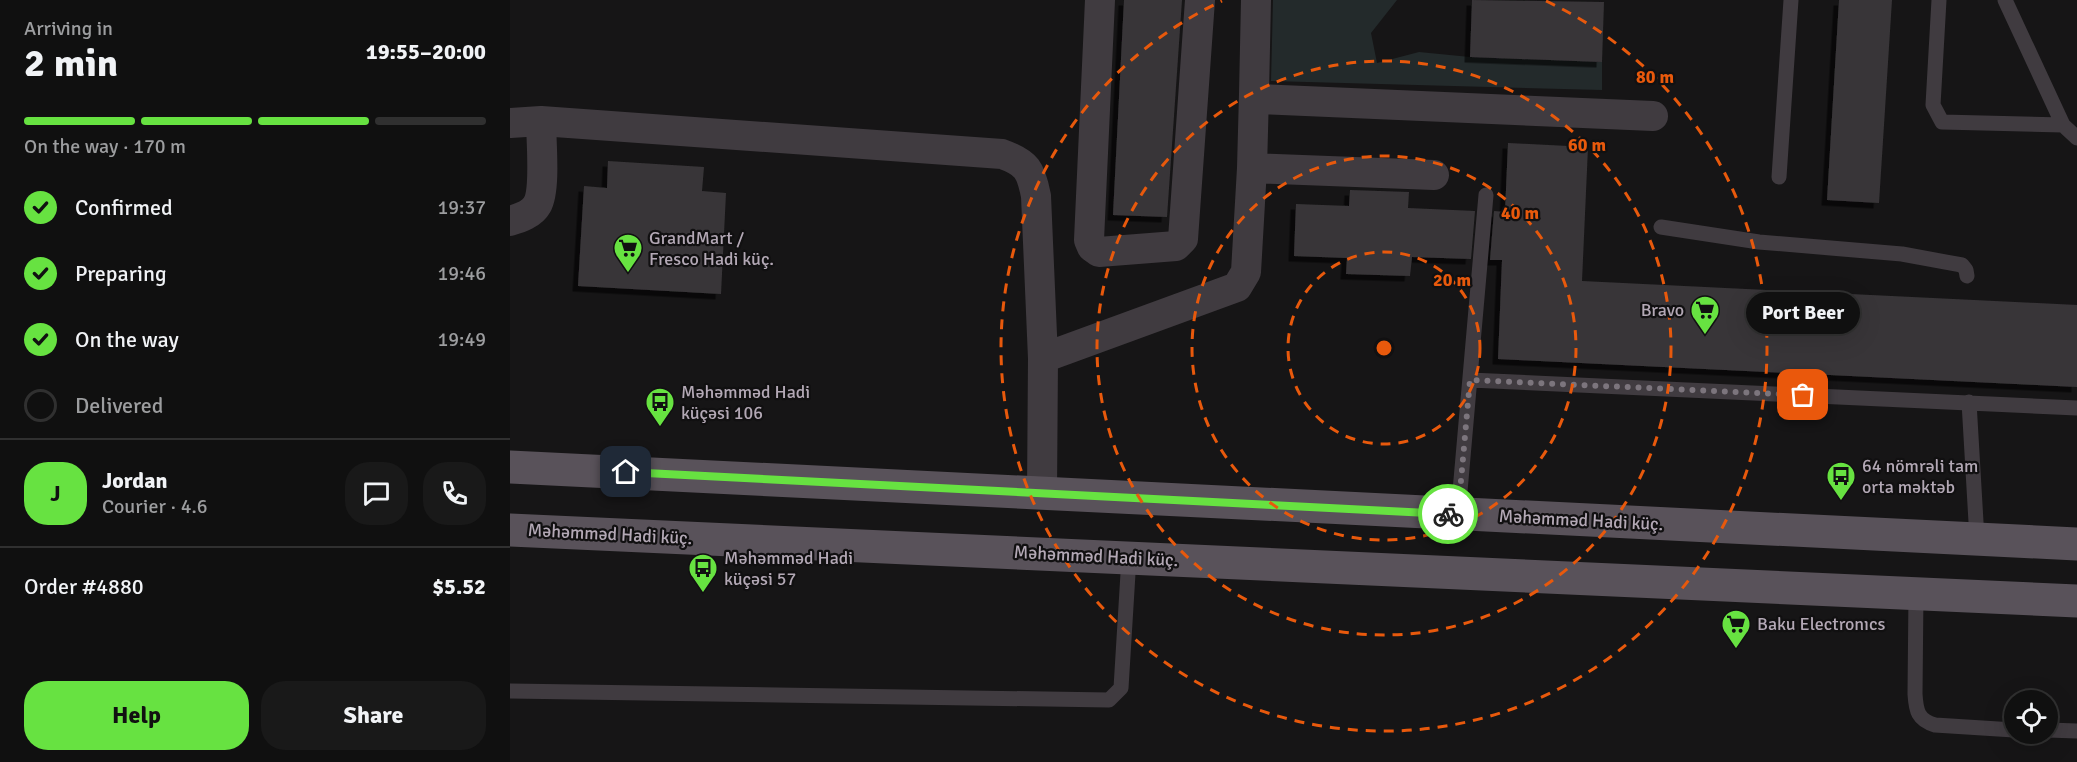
<!DOCTYPE html>
<meta charset="utf-8">
<style>
:root{--surface:#101010;--page:#191919;--text:#f1f3f6;--muted:#9c9d9f;--line:#303030;--accent:#67e241}
body{margin:0;font-family:Signika,sans-serif;background:var(--page);color:var(--text);height:100vh;display:flex;flex-direction:column;font-size:22px;white-space:nowrap}
*{box-sizing:border-box;margin:0}
p{font-size:20px;color:var(--muted)}
.icon{flex:none;width:33px;height:33px;fill:none;stroke:currentColor;stroke-width:2;stroke-linecap:round;stroke-linejoin:round}
.map{position:relative;flex:1;overflow:hidden}
.side{display:flex;flex-direction:column;background:var(--surface);width:510px}
.side>*{flex:none}
.controls{position:absolute;left:1494px;top:690px;display:grid;gap:12px}
.controls a{display:grid;place-items:center;width:54px;height:54px;border-radius:50%;background:var(--surface);box-shadow:0 6px 24px #0002,0 0 0 2px var(--line);font-size:30px}
.pin{position:absolute;display:grid;place-items:center;width:51px;height:51px;color:#fff;margin:-26px;border-radius:12px;box-shadow:0 3px 9px #0006}
.courier{position:absolute;display:grid;place-items:center;width:60px;height:60px;margin:-30px;border:4px solid #67e241;border-radius:50%;background:#fff;color:#222;box-shadow:0 2px 8px #0007}
.bubble{position:absolute;height:42px;border-radius:21px;background:var(--surface);box-shadow:0 6px 24px #0002,0 0 0 2px var(--line);font-size:20px;font-weight:700;line-height:42px;text-align:center}
.summary em{font-style:normal;font-weight:700}
.summary div{display:flex;flex-direction:column-reverse}
.summary{display:flex;align-items:center;justify-content:space-between;height:102px;padding:0 24px}
h1{font-size:39px;font-weight:700;line-height:45px}
.bar{display:grid;grid-template-columns:repeat(4,1fr);gap:9px 6px;align-content:center;height:72px;padding:0 24px}
.bar i{height:8px;border-radius:4px;background:var(--line)}
.bar .selected{background:var(--accent)}
.bar p{grid-column:span 4}
.line{display:flex;align-items:center;gap:15px;padding:0 24px;border-top:2px solid var(--line)}
.line div{flex:1}
.round{display:grid;place-items:center;flex:none;width:63px;height:63px;border-radius:24px;background:var(--page)}
ol{padding:0 24px;list-style:none}
li{display:flex;align-items:center;gap:18px;height:66px}
li p{margin-inline-start:auto}
li .icon{padding:6px;border-radius:50%;background:var(--accent);color:#111;stroke-width:4}
li:last-child{color:var(--muted)}
li i{width:33px;height:33px;border:3px solid var(--line);border-radius:50%}
.primary-button{display:flex;gap:12px;margin-top:auto;padding:12px 24px}
.primary-button a{flex:1;height:69px;border-radius:24px;background:var(--accent);color:#111;font-size:24px;font-weight:700;line-height:69px;text-align:center}
.primary-button a+a{background:var(--page);color:var(--text)}
main{display:flex;flex:1;min-height:0}
.map>svg:first-child{display:block}
.green{fill:#232a2b}
.building{fill:#383538;filter:url(#shadow)}
.lines{fill:none;stroke-linecap:round;stroke-linejoin:round}
.service{stroke:#403b40;stroke-width:15}
.minor{stroke:#403b40;stroke-width:30}
.primary{stroke:#59525a;stroke-width:33}
.done{stroke:#7c757d;stroke-width:6;stroke-dasharray:0 10.8}
.route{stroke:#67e241;stroke-width:8}
.ring{fill:none;stroke:#e8590c;stroke-width:3;stroke-dasharray:10 8}
.labels{text-anchor:middle;stroke-width:4.5;stroke-linejoin:round;paint-order:stroke}
.poi-label{font-size:18px;fill:#b3a8b5;stroke:#111011;text-anchor:start}
.street-label{font-size:18px;fill:#b3a8b5;stroke:#111011}
.centre{fill:#e8590c;stroke:#111011;stroke-width:3}
.ring-label{font-size:18px;text-anchor:middle;font-weight:bold;fill:#e8590c;stroke:#111011;stroke-width:4.5;stroke-linejoin:round;paint-order:stroke}
</style>
<main>
<section class="side">
<div class="summary"><div><h1>2 min</h1><p>Arriving in</p></div><em>19:55–20:00</em></div>
<div class="bar"><i class="selected"></i><i class="selected"></i><i class="selected"></i><i></i><p>On the way · 170 m</p></div>
<ol>
<li><svg class="icon" aria-label="check" viewBox="0 0 24 24"><path d="M5 12l5 5 9-10"/></svg>Confirmed<p>19:37</p></li>
<li><svg class="icon" aria-label="check" viewBox="0 0 24 24"><path d="M5 12l5 5 9-10"/></svg>Preparing<p>19:46</p></li>
<li><svg class="icon" aria-label="check" viewBox="0 0 24 24"><path d="M5 12l5 5 9-10"/></svg>On the way<p>19:49</p></li>
<li><i></i>Delivered</li>
</ol>
<div class="line" style="height:108px"><b class="round" style="background:var(--accent);color:#111">J</b><div><b>Jordan</b><p>Courier · 4.6</p></div><a class="round"><svg class="icon" aria-label="chat" viewBox="0 0 24 24"><path d="M4 5h16v11H9l-5 4z"/></svg></a><a class="round"><svg class="icon" aria-label="phone" viewBox="0 0 24 24"><path d="M5 4h4l2 5-3 2q2 4 5 5l2-3 5 2v4C11 20 4 13 5 4z"/></svg></a></div>
<div class="line" style="height:78px"><div>Order #4880</div><b>$5.52</b></div>
<div class="primary-button"><a>Help</a><a>Share</a></div>
</section>
<div class="map">
<svg width="1567" height="762" viewBox="0 0 1567 762">
<defs>
<filter id="shadow"><feDropShadow dx="-5.5" dy="5.5" stdDeviation="0" flood-color="#0009"/></filter>
</defs>
<rect width="100%" height="100%" fill="#161516"/>
<path class="green" d="M763,0H887L861,33L867,63L909,52L960,57L1092,62V90L761,81Z"/>
<path class="building" d="M614,0H672L657,217L603,215Z
M962,0L1094,2L1092,62L960,57Z
M1329,0H1382L1369,203L1317,200Z
M998,143L1078,147L1072,281L1567,305V387L988,359L992,260H980L984,211L995,212Z
M98,161L194,167L192,191L216,193L211,294L68,286L74,186L97,188Z
M840,190L899,192L898,208L965,211L961,259L902,257L900,276L836,274L837,258L784,256L786,204L839,206Z"/>
<g class="lines">
<path class="service" d="M1429,0L1423,105L1432,122L1553,125
M1495,0L1553,125L1567,138
M1269,177L1281,0
M1151,227L1249,242L1392,254L1452,265L1456,270L1457,276
M960,380L1567,408
M1459,402L1467,539
M948,514L976,195
M1406,593L1405,694C1406,711 1408,720 1425,725L1504,730
M0,691L599,700L611,688L619,557
M1538,730L1567,731"/>
<path class="minor" d="M590,0L579,240L582,247L589,252L666,246L673,239L690,0
M746,0L744,94L751,99L1143,116
M0,123L31,121L492,154C517,163 521,170 526,196L533,358L532,493
M742,168L744,94
M0,221C10,218 22,214 27,205C36,190 31,139 31,121
M533,358L727,287L736,272L742,168L924,175"/>
<path class="primary" d="M0,467L1567,544
M0,530L1567,601"/>
</g>
<g class="lines">
<path class="done" d="M938,514H948L960,380L1293,395"/>
<path class="route" d="M116,472L938,514"/>
</g>
<g class="ring">
<circle cx="874" cy="348" r="96"/>
<circle cx="874" cy="348" r="192"/>
<circle cx="874" cy="348" r="287"/>
<path d="M1036 1A383 383 0 1 1 712 1"/>
</g>
<defs>
<g id="supermarket-pin" transform="scale(1.5)"><path d="M0 17L-7.5 6A9.5 9.5 0 1 1 7.5 6Z" fill="#67e241" stroke="#111011"/><path d="M-6-5.5h2.5l.6 2H6L4.5 2H-2.5L-4.4-4H-6ZM-1.5 3.2a1.3 1.3 0 1 0 .1 0ZM3 3.2a1.3 1.3 0 1 0 .1 0Z" fill="#111"/></g>
<g id="bus-pin" transform="scale(1.5)"><path d="M0 17L-7.5 6A9.5 9.5 0 1 1 7.5 6Z" fill="#67e241" stroke="#111011"/><path d="M-5-6H5V4H4V6H2V4H-2V6H-4V4H-5ZM-3.5-4V0h7V-4ZM-3.5 1.2v1.5H-2V1.2ZM2 1.2v1.5H3.5V1.2Z" fill="#111"/></g>
</defs>
<g fill-rule="evenodd">
<use href="#supermarket-pin" x="118" y="248"/>
<use href="#supermarket-pin" x="1195" y="310"/>
<use href="#bus-pin" x="150" y="402"/>
<use href="#bus-pin" x="1331" y="476"/>
<use href="#bus-pin" x="193" y="568"/>
<use href="#supermarket-pin" x="1226" y="624"/>
</g>
<g class="labels">
<g class="poi-label">
<text x="139" y="244">GrandMart /<tspan x="139" dy="21">Fresco Hadi küç.</tspan></text>
<text x="1174" y="316" text-anchor="end">Bravo</text>
<text x="171" y="398">Məhəmməd Hadi<tspan x="171" dy="21">küçəsi 106</tspan></text>
<text x="1352" y="472">64 nömrəli tam<tspan x="1352" dy="21">orta məktəb</tspan></text>
<text x="214" y="564">Məhəmməd Hadi<tspan x="214" dy="21">küçəsi 57</tspan></text>
<text x="1247" y="630">Baku Electronıcs</text>
</g>
<g class="street-label">
<text transform="translate(1071 520) rotate(3)" y="6">Məhəmməd Hadi küç.</text>
<text transform="translate(100 534) rotate(3)" y="6">Məhəmməd Hadi küç.</text>
<text transform="translate(586 556) rotate(3)" y="6">Məhəmməd Hadi küç.</text>
</g>
</g>
<circle cx="874" cy="348" r="9" class="centre"/>
<g class="ring-label">
<text x="1145" y="83">80 m</text>
<text x="1077" y="151">60 m</text>
<text x="1010" y="219">40 m</text>
<text x="942" y="286">20 m</text>
</g>
</svg>
<div class="controls">
<a><svg class="icon" aria-label="locate" viewBox="0 0 24 24"><circle cx="12" cy="12" r="6"/><path d="M12 2v4M12 18v4M2 12h4M18 12h4"/></svg></a>
</div>
<div class="pin" style="left:1293px;top:395px;background:#ea580c"><svg class="icon" aria-label="bag" viewBox="0 0 24 24"><path d="M5 8h14l-1 12H6zM9 8a3 3 0 0 1 6 0"/></svg></div>
<div class="pin" style="left:116px;top:472px;background:#1f2937"><svg class="icon" aria-label="home" viewBox="0 0 24 24"><path d="M3 11l9-7 9 7M6 9v11h12V9"/></svg></div>
<div class="courier" style="left:938px;top:514px"><svg class="icon" aria-label="bike" viewBox="0 0 24 24"><circle cx="6" cy="16" r="4"/><circle cx="18" cy="16" r="4"/><path d="M6 16l4-8h5l3 8M10 8l3 8H6M13 5h3"/></svg></div>
<div class="bubble" style="left:1236px;top:292px;width:114px">Port Beer</div>
</div>
</main>
